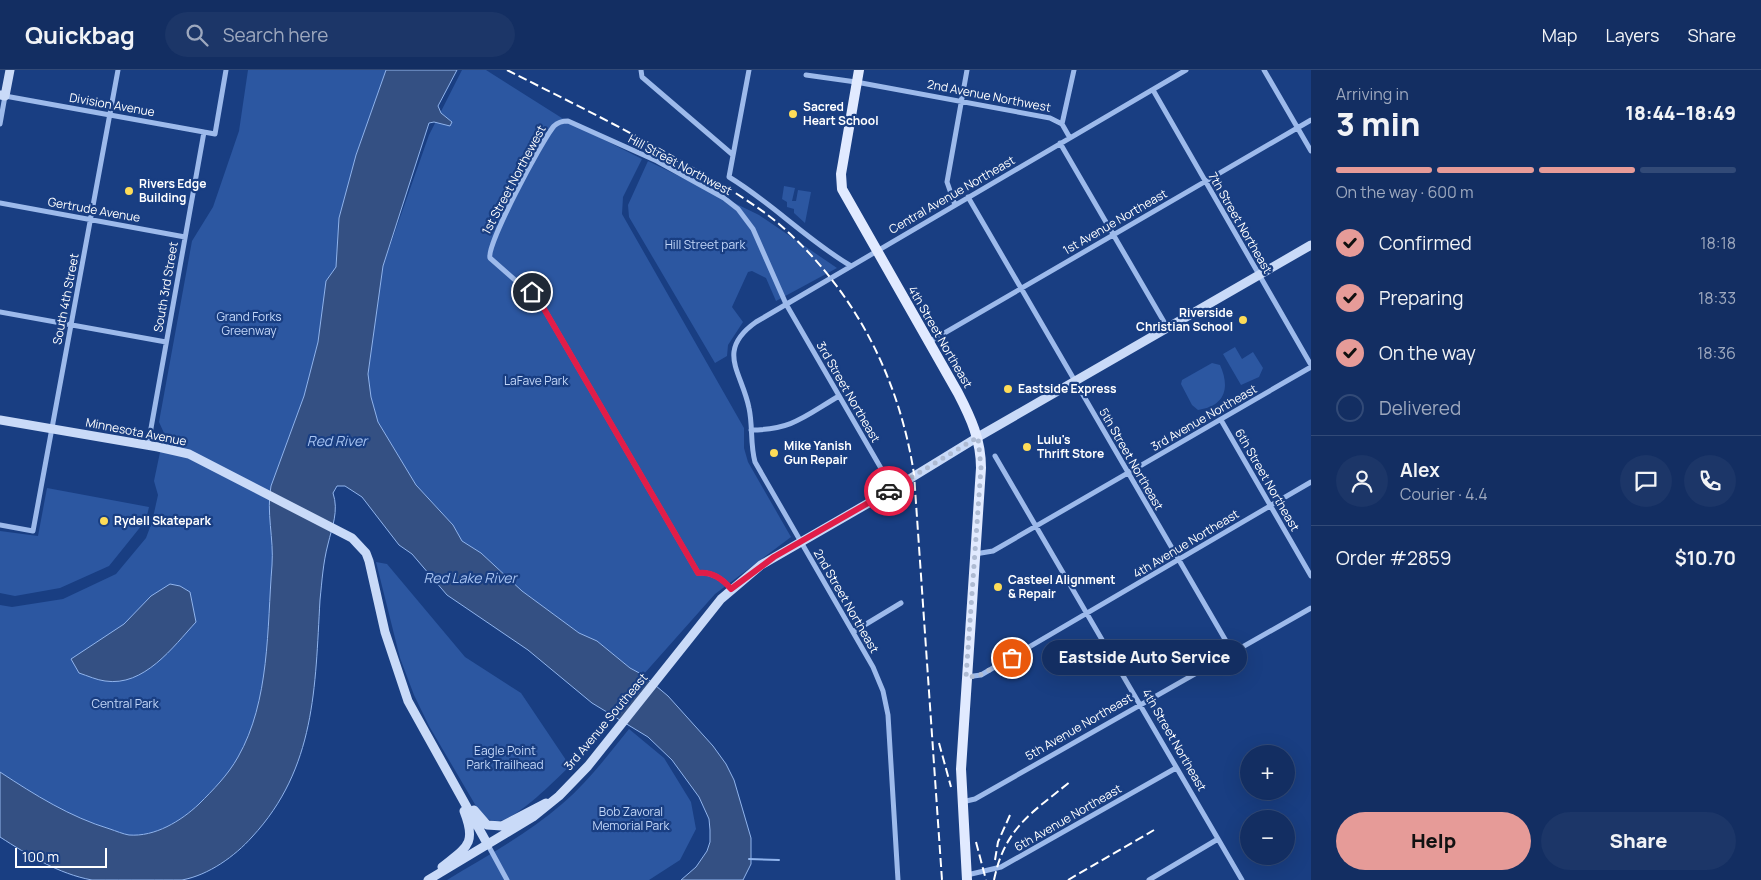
<!DOCTYPE html>
<meta charset="utf-8">
<style>
:root{--surface:#132e62;--page:#1c3668;--text:#f1f3f6;--muted:#9da8be;--line:#324a77;--accent:#e69b98}
body{margin:0;font-family:Manrope,sans-serif;background:var(--page);color:var(--text);height:100vh;display:flex;flex-direction:column;font-size:19px;white-space:nowrap}
*{box-sizing:border-box;margin:0}
p{font-size:16px;color:var(--muted)}
.icon{flex:none;width:28px;height:28px;fill:none;stroke:currentColor;stroke-width:2;stroke-linecap:round;stroke-linejoin:round}
.map{position:relative;flex:1;overflow:hidden}
.side{display:flex;flex-direction:column;background:var(--surface);width:450px}
.side>*{flex:none}
.controls{position:absolute;left:1240px;top:675px;display:grid;gap:10px}
.controls a{display:grid;place-items:center;width:55px;height:55px;border-radius:50%;background:var(--surface);box-shadow:0 5px 20px #0002,0 0 0 1px var(--line);font-size:25px}
.scale{position:absolute;left:15px;bottom:12px;width:92px;box-sizing:border-box;padding-left:5px;border:2px solid #fff;border-top:0;font-size:14px;line-height:18px;white-space:nowrap;color:#fff;-webkit-text-stroke:4px #193e82;paint-order:stroke}
.pin{position:absolute;display:grid;place-items:center;width:42px;height:42px;color:#fff;margin:-21px;border:2px solid #fff;border-radius:50%;box-shadow:0 1px 5px #0007}
.courier{position:absolute;display:grid;place-items:center;width:50px;height:50px;margin:-25px;border:4px solid #e11d48;border-radius:50%;background:#fff;color:#222;box-shadow:0 1px 6px #0007}
.bubble{position:absolute;height:35px;border-radius:18px;background:var(--surface);box-shadow:0 5px 20px #0002,0 0 0 1px var(--line);font-size:16px;font-weight:800;line-height:35px;text-align:center}
.head em{font-style:normal;font-weight:800}
.head div{display:flex;flex-direction:column-reverse}
.head{display:flex;align-items:center;justify-content:space-between;height:85px;padding:0 25px}
h1{font-size:32px;font-weight:800;line-height:38px}
.bar{display:grid;grid-template-columns:repeat(4,1fr);gap:8px 5px;align-content:center;height:60px;padding:0 25px}
.bar i{height:6px;border-radius:4px;background:var(--line)}
.bar .on{background:var(--accent)}
.bar p{grid-column:span 4}
.line{display:flex;align-items:center;gap:12px;padding:0 25px;border-top:1px solid var(--line)}
.line div{flex:1}
.round{display:grid;place-items:center;flex:none;width:52px;height:52px;border-radius:26px;background:var(--page)}
ol{padding:0 25px;list-style:none}
li{display:flex;align-items:center;gap:15px;height:55px}
li p{margin-inline-start:auto}
li .icon{padding:5px;border-radius:50%;background:var(--accent);color:#111;stroke-width:4}
li:last-child{color:var(--muted)}
li i{width:28px;height:28px;border:2px solid var(--line);border-radius:50%}
.button{display:flex;gap:10px;margin-top:auto;padding:10px 25px}
.button a{flex:1;height:58px;border-radius:30px;background:var(--accent);color:#111;font-size:20px;font-weight:800;line-height:58px;text-align:center}
.button a+a{background:var(--page);color:var(--text)}
header{display:flex;align-items:center;gap:30px;box-sizing:border-box;height:70px;padding:0 25px;background:var(--surface);border-bottom:1px solid var(--line)}
header strong{font-size:24px}
nav{display:flex;gap:28px;margin-inline-start:auto;font-size:18px}
.search{width:350px;height:45px;background:var(--page);display:flex;align-items:center;gap:12px;box-sizing:border-box;padding:0 18px;border-radius:28px;color:var(--muted);font-size:19px}
main{display:flex;flex:1;min-height:0}
.map>svg:first-child{display:block}
.green{fill:#2c57a1}
.water{fill:#345083;stroke:#90b4ed}
.lines{fill:none;stroke-linecap:round;stroke-linejoin:round}
.stream{stroke:#90b4ed;stroke-width:2}
.street{stroke:#9dbaeb;stroke-width:5}
.secondary{stroke:#c9daf8;stroke-width:9}
.primary{stroke:#e1eaff;stroke-width:10}
.rail{stroke:#fff;stroke-width:2;stroke-dasharray:9 4;stroke-linecap:butt}
.done{stroke:#aebbd3;stroke-width:5;stroke-dasharray:0 9}
.route{stroke:#e11d48;stroke-width:6}
.poi-dot{fill:#fedc58;stroke:#193e82;stroke-width:2}
.labels{text-anchor:middle;stroke-width:4.5;stroke-linejoin:round;paint-order:stroke}
.street-label{font-size:12px;fill:#fff;stroke:#193e82}
.poi-label{font-size:12px;font-weight:bold;fill:#fff;stroke:#193e82;text-anchor:start}
.park-label{font-size:12px;fill:#c2d6f8;stroke:#193e82}
.water-label{font-size:14px;font-style:italic;fill:#a8c4f3;stroke:#193e82}
</style>
<header>
<strong>Quickbag</strong>
<div class="search"><svg class="icon" aria-label="search" viewBox="0 0 24 24"><circle cx="10" cy="10" r="6"/><path d="M15 15l6 6"/></svg>Search here</div>
<nav><a>Map</a><a>Layers</a><a>Share</a></nav>
</header>
<main>
<div class="map">
<svg width="1311" height="810" viewBox="0 0 1311 810">
<rect width="100%" height="100%" fill="#193e82"/>
<path class="green" d="M248,0H386L356,85L339,148L336,197L326,211L318,272L304,326L271,416C266,442 274,469 272,495C267,558 270,631 238,688C228,705 213,720 199,734C181,751 155,767 128,765C123,764 116,761 110,759C70,747 35,725 0,702V535L12,537L63,529L116,504L146,468L152,452L158,425L154,411L164,363L159,352L192,171L213,137L239,61Z
M462,0H486L565,50L642,89L623,127L622,144L744,358V378L748,392L791,467L715,524L643,605L630,598L597,571L579,563L522,521L481,483L462,471L453,455L416,415L378,352L371,327L368,305L383,196L429,65Z
M648,91L759,145L837,198L776,231L766,208L752,201L748,202L732,237L743,252L728,275L727,286L715,293L629,147L628,135Z
M784,116L795,118L792,131H796L798,120L811,122L805,153L794,143V139L787,137V132L782,129Z
M1235,277L1242,289L1253,282L1263,298L1259,307L1241,315L1223,284Z
M1212,293L1220,295C1230,317 1226,336 1198,340L1192,335L1181,314L1182,310Z
M47,418L149,437L146,450L109,496L60,518L15,526L0,523V461L38,466Z
M376,492L387,494L465,587L521,623L570,696C553,712 527,739 506,749C498,753 491,750 483,748L429,656L414,625L400,588Z
M629,659L664,688L691,732L696,759L680,790L649,810H447C486,786 528,764 562,734C588,712 608,685 629,659Z"/>
<path class="water" d="M386,0H457L438,36L441,43L452,52L450,56L434,52L429,53L383,196L368,304L371,327L378,352L416,415L453,455L462,471L481,483L522,521L579,563L597,571L630,598L643,605L668,626L713,676L726,694L734,710L751,768V794L743,810H681L696,797L707,781L710,772V760L709,749L699,727L672,690L648,667L592,633L528,580L447,525L412,484L399,475L362,427L345,416H337L333,423C339,441 332,457 328,474C323,493 322,511 320,530C315,617 316,698 252,767C235,786 209,805 182,810C171,810 157,810 145,810C128,810 109,810 92,810C59,804 28,785 0,767V702C35,725 70,747 110,759C116,761 123,764 129,765C155,767 181,751 199,734C213,720 228,705 238,687C270,631 267,558 272,495C274,469 266,442 271,416L304,326L318,272L326,211L336,197L339,148L356,85Z
M170,514L180,516L190,522L196,552C173,577 144,617 105,611C97,610 88,606 79,603L71,589L124,554L151,526Z"/>
<g class="lines">
<path class="stream" d="M749,789L779,790"/>
<path class="street" d="M641,0L642,7L733,85
M749,0L729,107C772,133 807,170 851,196
M1264,0L1311,81
M806,5L856,12L1050,48L1062,54L1070,68
M1153,20L1311,295
M0,54L5,26L215,64L226,0
M1062,54L1074,0
M1060,73L1167,257
M968,127L1233,583
M0,133L185,167
M955,135L947,112L967,0
M0,242L166,272
M929,272L1311,50
M1221,350L1311,506
M751,360C792,360 805,346 839,326
M148,375L204,62
M995,386L1242,810
M0,455L33,461L118,0
M975,484L993,481L1311,297
M731,519C723,509 711,501 698,503L540,232L490,188C486,175 542,70 554,56C558,52 563,51 568,51L657,91L724,128L738,139L753,159L786,234L893,419
M853,562L901,533
M966,607L981,605L1311,412
M962,732L975,729L1311,538
M488,775L507,810
M967,805L1001,797L1176,698
M898,810L888,645L883,621L873,597L755,392C750,374 753,356 749,338C742,302 715,281 756,252L1186,0
M1149,810L1218,769"/>
<path class="secondary" d="M0,25L5,26L10,0
M0,350L158,377L189,384L352,468L366,483L369,491L385,562L408,631L488,775
M474,740L487,755L502,756L546,733
M442,797C467,777 477,774 464,741
M428,810L533,747L559,726L588,696L721,529L761,495L893,419L978,367L1311,175"/>
<path class="primary" d="M859,0L841,104L842,119L958,323C971,348 981,370 981,398L961,699L967,810"/>
<path class="rail" d="M507,0C566,30 626,59 684,93C716,111 750,130 779,154C854,219 899,307 914,404L942,810
M939,673L951,717
M976,772L986,810
M995,790L998,772L1010,745
M994,810C1005,757 1032,743 1071,711
M1068,810L1154,760"/>
</g>
<g class="lines">
<path class="done" d="M889,421L978,367L981,398L966,607L978,606L1012,588"/>
<path class="route" d="M532,222L540,232L698,503C711,501 723,509 731,519L774,487L889,421"/>
</g>
<g class="poi-dot">
<circle cx="793" cy="44" r="5"/>
<circle cx="129" cy="121" r="5"/>
<circle cx="1243" cy="250" r="5"/>
<circle cx="1008" cy="319" r="5"/>
<circle cx="1027" cy="377" r="5"/>
<circle cx="774" cy="383" r="5"/>
<circle cx="104" cy="451" r="5"/>
<circle cx="998" cy="517" r="5"/>
</g>
<g class="labels">
<g class="street-label">
<text transform="translate(989 26) rotate(11)" y="4">2nd Avenue Northwest</text>
<text transform="translate(112 35) rotate(10)" y="4">Division Avenue</text>
<text transform="translate(680 95) rotate(28)" y="4">Hill Street Northwest</text>
<text transform="translate(514 110) rotate(-62)" y="4">1st Street Northewest</text>
<text transform="translate(952 125) rotate(-30)" y="4">Central Avenue Northeast</text>
<text transform="translate(94 140) rotate(10)" y="4">Gertrude Avenue</text>
<text transform="translate(1115 152) rotate(-30)" y="4">1st Avenue Northeast</text>
<text transform="translate(1240 153) rotate(60)" y="4">7th Street Northeast</text>
<text transform="translate(166 217) rotate(-80)" y="4">South 3rd Street</text>
<text transform="translate(66 229) rotate(-79)" y="4">South 4th Street</text>
<text transform="translate(940 267) rotate(60)" y="4">4th Street Northeast</text>
<text transform="translate(848 322) rotate(60)" y="4">3rd Street Northeast</text>
<text transform="translate(1204 348) rotate(-30)" y="4">3rd Avenue Northeast</text>
<text transform="translate(136 362) rotate(11)" y="4">Minnesota Avenue</text>
<text transform="translate(1131 389) rotate(60)" y="4">5th Street Northeast</text>
<text transform="translate(1267 410) rotate(60)" y="4">6th Street Northeast</text>
<text transform="translate(1186 474) rotate(-31)" y="4">4th Avenue Northeast</text>
<text transform="translate(846 531) rotate(60)" y="4">2nd Street Northeast</text>
<text transform="translate(606 652) rotate(-50)" y="4">3rd Avenue Southeast</text>
<text transform="translate(1079 657) rotate(-30)" y="4">5th Avenue Northeast</text>
<text transform="translate(1174 670) rotate(60)" y="4">4th Street Northeast</text>
<text transform="translate(1068 748) rotate(-30)" y="4">6th Avenue Northeast</text>
</g>
<g class="poi-label">
<text x="803" y="41">Sacred<tspan x="803" dy="14">Heart School</tspan></text>
<text x="139" y="118">Rivers Edge<tspan x="139" dy="14">Building</tspan></text>
<text x="1233" y="247" text-anchor="end">Riverside<tspan x="1233" dy="14">Christian School</tspan></text>
<text x="1018" y="323">Eastside Express</text>
<text x="1037" y="374">Lulu's<tspan x="1037" dy="14">Thrift Store</tspan></text>
<text x="784" y="380">Mike Yanish<tspan x="784" dy="14">Gun Repair</tspan></text>
<text x="114" y="455">Rydell Skatepark</text>
<text x="1008" y="514">Casteel Alignment<tspan x="1008" dy="14">&amp; Repair</tspan></text>
</g>
<g class="park-label">
<text x="705" y="179">Hill Street park</text>
<text x="249" y="251">Grand Forks<tspan x="249" dy="14">Greenway</tspan></text>
<text x="536" y="315">LaFave Park</text>
<text x="125" y="638">Central Park</text>
<text x="505" y="685">Eagle Point<tspan x="505" dy="14">Park Trailhead</tspan></text>
<text x="631" y="746">Bob Zavoral<tspan x="631" dy="14">Memorial Park</tspan></text>
</g>
<g class="water-label">
<text x="337" y="376">Red River</text>
<text x="470" y="513">Red Lake River</text>
</g>
</g>
</svg>
<div class="controls">
<a>+</a>
<a>−</a>
</div>
<div class="scale">100 m</div>
<div class="pin" style="left:1012px;top:588px;background:#ea580c"><svg class="icon" aria-label="bag" viewBox="0 0 24 24"><path d="M5 8h14l-1 12H6zM9 8a3 3 0 0 1 6 0"/></svg></div>
<div class="pin" style="left:532px;top:222px;background:#1f2937"><svg class="icon" aria-label="home" viewBox="0 0 24 24"><path d="M3 11l9-7 9 7M6 9v11h12V9"/></svg></div>
<div class="courier" style="left:889px;top:421px"><svg class="icon" aria-label="car" viewBox="0 0 24 24"><path d="M5 17H2v-5l4-1 3-4h7l3 4 3 1v5h-3M9 17h6M6 11h13"/><circle cx="7" cy="17" r="2"/><circle cx="17" cy="17" r="2"/></svg></div>
<div class="bubble" style="left:1042px;top:570px;width:205px">Eastside Auto Service</div>
</div>
<section class="side">
<div class="head"><div><h1>3 min</h1><p>Arriving in</p></div><em>18:44–18:49</em></div>
<div class="bar"><i class="on"></i><i class="on"></i><i class="on"></i><i></i><p>On the way · 600 m</p></div>
<ol>
<li><svg class="icon" aria-label="check" viewBox="0 0 24 24"><path d="M5 12l5 5 9-10"/></svg>Confirmed<p>18:18</p></li>
<li><svg class="icon" aria-label="check" viewBox="0 0 24 24"><path d="M5 12l5 5 9-10"/></svg>Preparing<p>18:33</p></li>
<li><svg class="icon" aria-label="check" viewBox="0 0 24 24"><path d="M5 12l5 5 9-10"/></svg>On the way<p>18:36</p></li>
<li><i></i>Delivered</li>
</ol>
<div class="line" style="height:90px"><a class="round"><svg class="icon" aria-label="person" viewBox="0 0 24 24"><circle cx="12" cy="8" r="4"/><path d="M4 21q1-7 8-7t8 7"/></svg></a><div><b>Alex</b><p>Courier · 4.4</p></div><a class="round"><svg class="icon" aria-label="chat" viewBox="0 0 24 24"><path d="M4 5h16v11H9l-5 4z"/></svg></a><a class="round"><svg class="icon" aria-label="phone" viewBox="0 0 24 24"><path d="M5 4h4l2 5-3 2q2 4 5 5l2-3 5 2v4C11 20 4 13 5 4z"/></svg></a></div>
<div class="line" style="height:65px"><div>Order #2859</div><b>$10.70</b></div>
<div class="button"><a>Help</a><a>Share</a></div>
</section>
</main>
